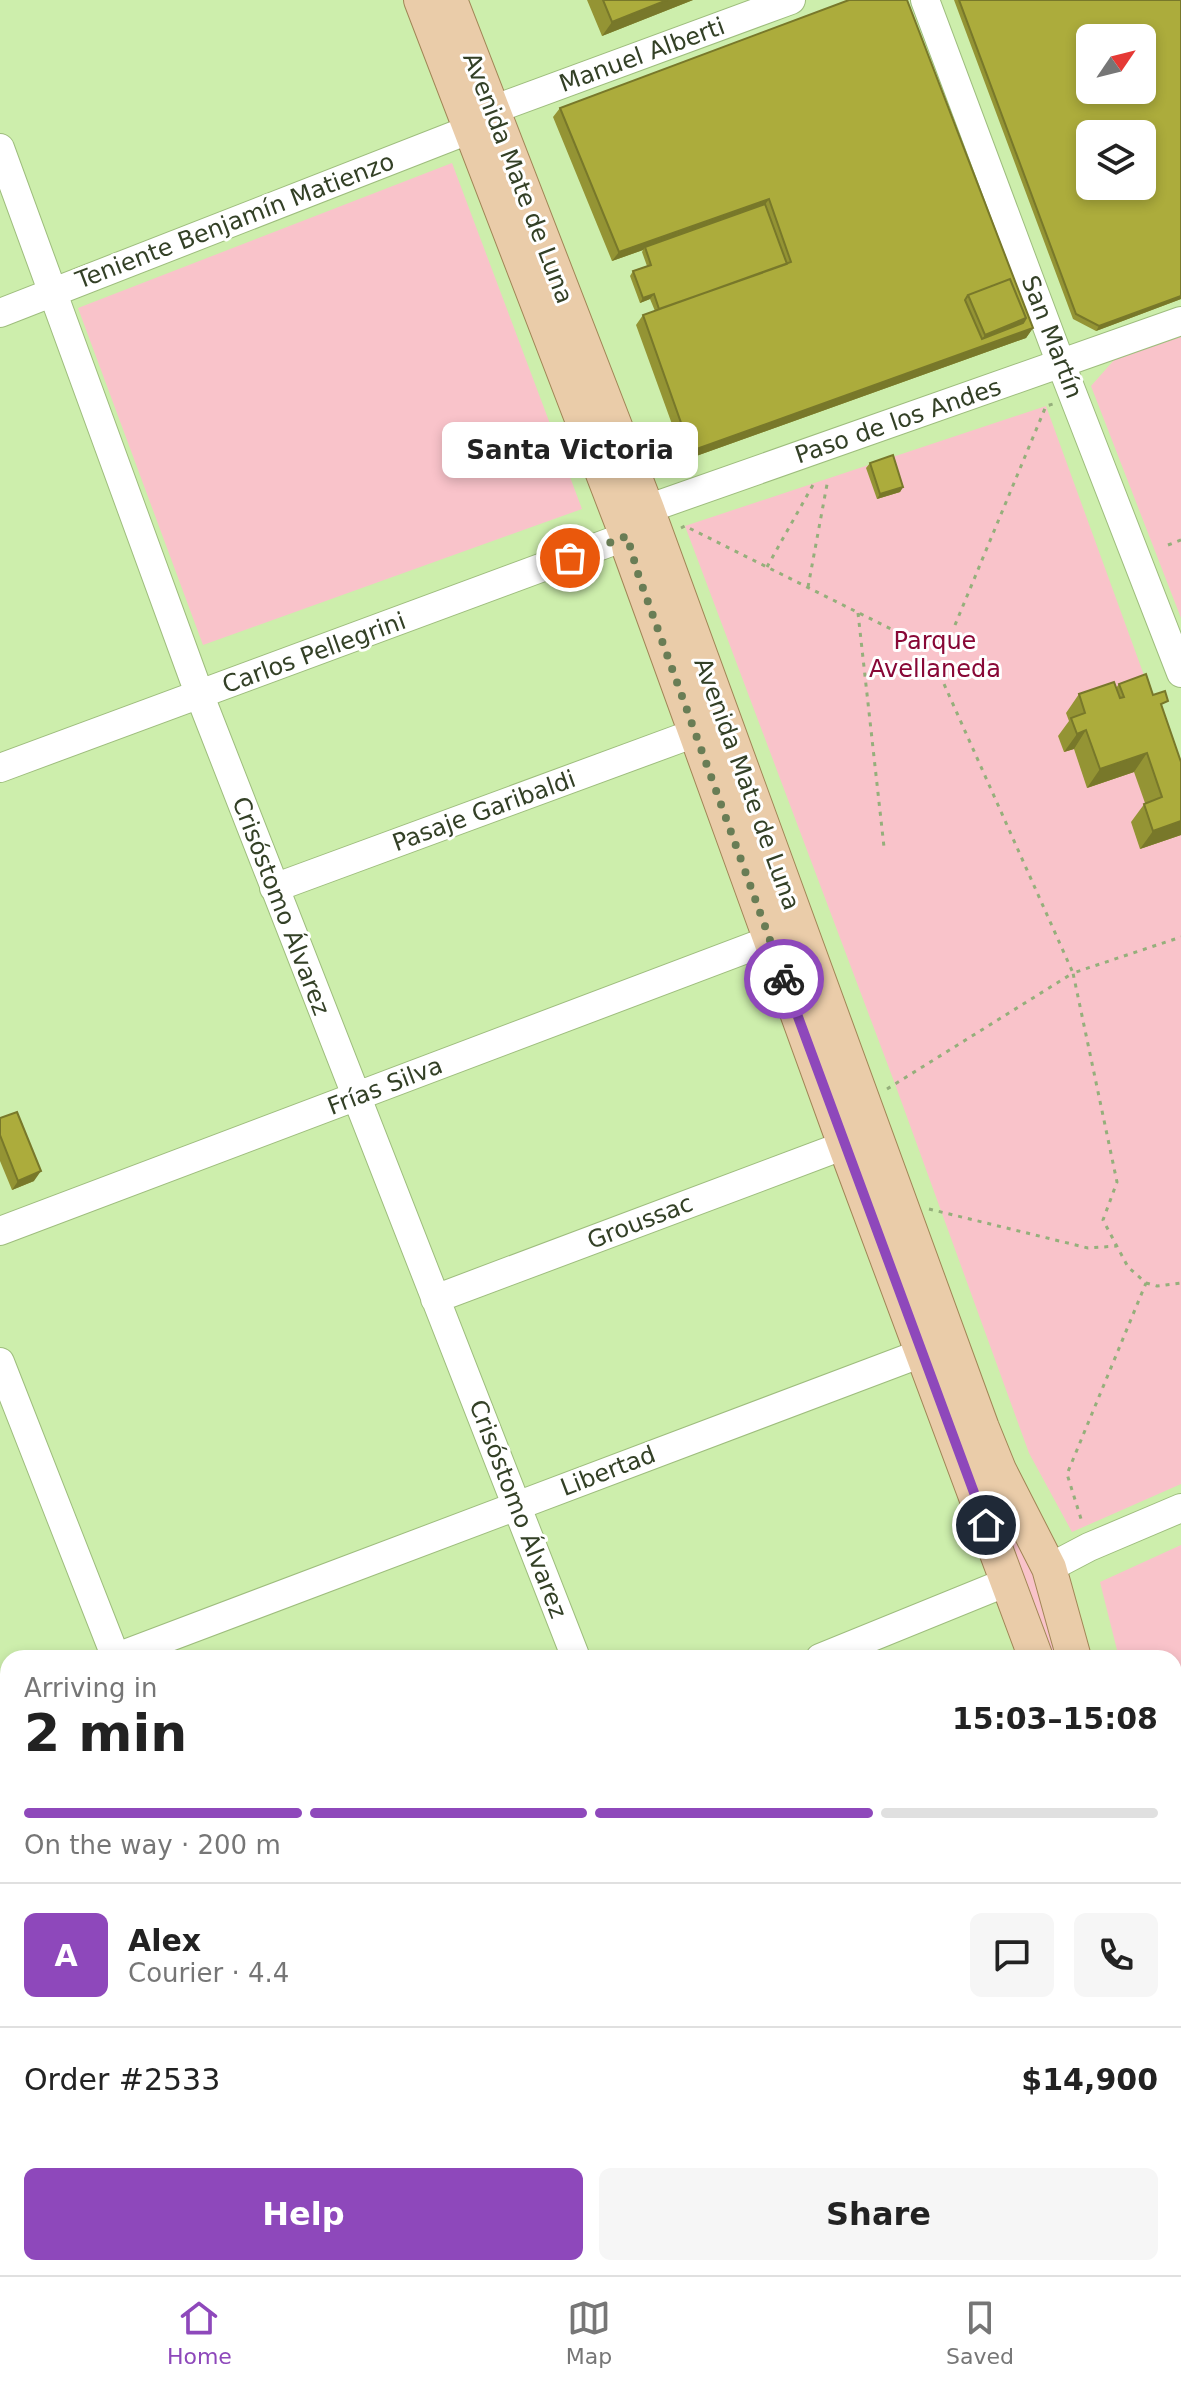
<!DOCTYPE html>
<meta charset="utf-8">
<style>
:root{--surface:#fff;--page:#f6f6f6;--text:#222;--muted:#767676;--line:#e0e0e0;--accent:#8e48bb}
body{margin:0;font-family:"DejaVu Sans",sans-serif;background:var(--page);color:var(--text);height:100vh;display:flex;flex-direction:column;font-size:30px;white-space:nowrap}
*{box-sizing:border-box;margin:0}
p{font-size:26px;color:var(--muted)}
.icon{flex:none;width:44px;height:44px;fill:none;stroke:currentColor;stroke-width:2;stroke-linecap:round;stroke-linejoin:round}
.map{position:relative;flex:1;overflow:hidden}
.panel{position:absolute;left:0px;top:1650px;width:1182px;height:626px;display:flex;flex-direction:column;background:var(--surface);border-radius:24px 24px 0 0;box-shadow:0 4px 12px #0003}
.panel>*{flex:none}
.needle{width:52px;rotate:55deg}
.buttons{position:absolute;left:1076px;top:24px;display:grid;gap:16px}
.buttons a{display:grid;place-items:center;width:80px;height:80px;border-radius:12px;background:var(--surface);box-shadow:0 4px 12px #0003;font-size:40px}
.pin{position:absolute;display:grid;place-items:center;width:68px;height:68px;color:#fff;margin:-34px;border:4px solid #fff;border-radius:50%;box-shadow:0 2px 8px #0007}
.courier{position:absolute;display:grid;place-items:center;width:80px;height:80px;margin:-40px;border:6px solid #8e48bb;border-radius:50%;background:#fff;color:#222;box-shadow:0 2px 10px #0007}
.bubble{position:absolute;height:56px;border-radius:12px;background:var(--surface);box-shadow:0 4px 12px #0003;font-size:26px;font-weight:600;line-height:56px;text-align:center}
.summary em{font-style:normal;font-weight:600}
.summary div{display:flex;flex-direction:column-reverse}
.summary{display:flex;align-items:center;justify-content:space-between;height:136px;padding:0 24px}
h1{font-size:52px;font-weight:600;line-height:60px}
.bar{display:grid;grid-template-columns:repeat(4,1fr);gap:12px 8px;align-content:center;height:96px;padding:0 24px}
.bar i{height:10px;border-radius:6px;background:var(--line)}
.bar .on{background:var(--accent)}
.bar p{grid-column:span 4}
.line{display:flex;align-items:center;gap:20px;padding:0 24px;border-top:2px solid var(--line)}
.line div{flex:1}
.round{display:grid;place-items:center;flex:none;width:84px;height:84px;border-radius:12px;background:var(--page)}
.cta{display:flex;gap:16px;margin-top:auto;padding:16px 24px}
.cta a{flex:1;height:92px;border-radius:12px;background:var(--accent);color:#fff;font-size:32px;font-weight:600;line-height:92px;text-align:center}
.cta a+a{background:var(--page);color:var(--text)}
.dock{display:flex;justify-content:space-around;align-items:center;height:112px;border-top:2px solid var(--line);background:var(--surface);font-size:22px;color:var(--muted)}
.dock a{display:grid;justify-items:center;gap:4px}
.dock .on{color:var(--accent)}
.map>svg:first-child{display:block}
.green{fill:#f9c3ca}
.lines{fill:none;stroke-linecap:round;stroke-linejoin:round}
.minor-casing{stroke:#9ebd7d;stroke-width:30}
.major-casing{stroke:#a18556;stroke-width:36}
.path{stroke:#95af7b;stroke-width:3;stroke-dasharray:4 6;stroke-linecap:butt}
.minor{stroke:#fff;stroke-width:28}
.major{stroke:#eacca9;stroke-width:34}
.wall{fill:#949434}
.shaded-wall{fill:#78782a}
.building{fill:#acac3c;stroke:#78782a;stroke-width:2;fill-rule:evenodd}
.done{stroke:#697d55;stroke-width:8;stroke-dasharray:0 14.4}
.route{stroke:#8e48bb;stroke-width:10}
.labels{text-anchor:middle;stroke-width:6;stroke-linejoin:round;paint-order:stroke}
.street-label{font-size:24px;fill:#334026;stroke:#fff}
.park-label{font-size:24px;fill:#880736;stroke:#fff}
</style>
<div class="map">
<svg width="1181" height="2275" viewBox="0 0 1181 2275">
<rect width="100%" height="100%" fill="#cdeeac"/>
<path class="green" d="M452,163L582,509L203,645L78,308Z
M1181,335V618L1091,386L1114,360Z
M1046,406L1181,777V1484L1072,1532L1029,1453L895,1084L685,526Z
M969,1434L1039,1579L1062,1658H1054Z
M1181,1545V1700L1174,1703V1658H1119L1100,1582Z"/>
<g class="lines">
<g class="minor-casing">
<path id="minor" d="M925,0L1061,364L1181,673
M492,110L791,0
M0,148L200,696L576,1658
M0,313L471,129
M0,768L627,536L647,509L1181,321
M274,888L695,733
M0,1231L770,940
M435,1299L845,1145
M0,1362L116,1658
M1049,1568L1089,1547L1181,1508
M114,1658L922,1353
M820,1658L1007,1582
M0,1705L8,1702
M1178,1716L1181,1725
M1181,1805V1816
M1174,1882L1181,1879
M0,2211L8,2208
M1174,2219L1181,2216
M350,2268L353,2275
M825,2268L828,2275
M1037,2275L1054,2268"/>
</g>
<g class="major-casing">
<path id="major" d="M421,0L627,536L630,551L845,1145L1036,1658
M450,0L647,509L982,1428L999,1470L1049,1568L1074,1658
M1174,1946L1181,1965
M1174,2036L1181,2056"/>
</g>
<path class="path" d="M681,528L685,526L911,639
M1168,545L1181,540
M767,567L814,483
M808,587L828,479
M858,613L884,847
M955,625L1046,406L1053,404
M940,675L1073,973L1181,937
M887,1089L1073,973L1117,1182L1103,1220L1128,1267L1146,1283L1067,1474L1082,1522
M929,1209L1088,1248L1117,1246
M1146,1283L1157,1286L1181,1283"/>
<use href="#minor" class="minor"/>
<use href="#major" class="major"/>
</g>
<path class="wall" d="M587,0H693L602,36Z
M849,0L1033,328L1026,338L685,460L636,325L643,315L655,311L650,299L640,303L630,276L633,271L647,266L642,252L643,250L612,261L553,117L560,108Z
M954,0H1181V299L1096,331L1073,319Z
M870,463L903,487L900,492L877,499L866,468Z
M1119,684L1153,695L1163,710L1181,835L1140,849L1131,822L1145,803L1134,772L1087,788L1074,749L1064,752L1058,736L1069,721L1066,713L1079,694L1116,688Z
M0,1118L34,1181L12,1190L0,1161Z"/>
<path class="shaded-wall" d="M667,0H693L602,36L612,22Z
M769,199L762,209L645,247L643,250L612,261L619,252Z
M654,294L650,299L640,303L643,298Z
M1181,296V299L1096,331L1099,326Z
M1026,318L1016,332L975,349L985,335Z
M1033,328L1026,338L685,460L691,451Z
M903,487L900,492L877,499L880,494Z
M1086,730L1074,749L1064,752L1077,734Z
M1147,753L1134,772L1087,788L1100,769Z
M1181,821V835L1140,849L1153,831Z
M41,1171L34,1181L12,1190L18,1181Z
M41,2268H77L58,2275H23Z"/>
<path class="building" d="M603,0H667L612,22Z
M849,0H907L1033,328L691,451L643,315L791,262L769,199L619,252L560,108ZM1010,279L1026,318L1023,323L982,339L965,300L968,295Z
M959,0H1181V296L1099,326L1076,314ZM1090,38H1142V90H1090ZM1090,134H1142V186H1090Z
M765,204L787,264L659,309L654,294L643,298L633,271L651,265L645,247Z
M1010,279L1026,318L985,335L968,295Z
M893,455L903,487L880,494L870,463Z
M1146,674L1153,695L1165,691L1168,701L1161,704L1181,762V821L1153,831L1144,804L1162,797L1147,753L1100,769L1086,730L1077,734L1071,718L1085,713L1079,694L1114,682L1120,698L1124,697L1119,684Z
M17,1112L41,1171L18,1181L0,1135V1118Z
M8,2230V2268H41L23,2275H0V2233Z"/>
<g class="lines">
<path class="done" d="M570,558L627,536L639,577L784,979"/>
<path class="route" d="M784,979L986,1525"/>
</g>
<g class="labels">
<g class="street-label">
<text transform="translate(642 55) rotate(-20)" y="8">Manuel Alberti</text>
<text transform="translate(518 178) rotate(69)" y="8">Avenida Mate de Luna</text>
<text transform="translate(235 221) rotate(-21)" y="8">Teniente Benjamín Matienzo</text>
<text transform="translate(1052 337) rotate(69)" y="8">San Martín</text>
<text transform="translate(898 421) rotate(-19)" y="8">Paso de los Andes</text>
<text transform="translate(314 653) rotate(-20)" y="8">Carlos Pellegrini</text>
<text transform="translate(747 784) rotate(70)" y="8">Avenida Mate de Luna</text>
<text transform="translate(484 811) rotate(-20)" y="8">Pasaje Garibaldi</text>
<text transform="translate(281 906) rotate(69)" y="8">Crisóstomo Álvarez</text>
<text transform="translate(385 1086) rotate(-21)" y="8">Frías Silva</text>
<text transform="translate(640 1222) rotate(-21)" y="8">Groussac</text>
<text transform="translate(608 1471) rotate(-21)" y="8">Libertad</text>
<text transform="translate(518 1509) rotate(69)" y="8">Crisóstomo Álvarez</text>
</g>
<g class="park-label">
<text x="935" y="649">Parque<tspan x="935" dy="28">Avellaneda</tspan></text>
</g>
</g>
</svg>
<div class="buttons">
<a><svg class="needle" viewBox="-14 -14 28 28"><path d="M0-13l5 13h-10z" fill="#e53935"/><path d="M0 13l5-13h-10z" fill="#767676"/></svg></a>
<a><svg class="icon" aria-label="layers" viewBox="0 0 24 24"><path d="M12 4l9 5-9 5-9-5zM3 14l9 5 9-5"/></svg></a>
</div>
<div class="pin" style="left:570px;top:558px;background:#ea580c"><svg class="icon" aria-label="bag" viewBox="0 0 24 24"><path d="M5 8h14l-1 12H6zM9 8a3 3 0 0 1 6 0"/></svg></div>
<div class="pin" style="left:986px;top:1525px;background:#1f2937"><svg class="icon" aria-label="home" viewBox="0 0 24 24"><path d="M3 11l9-7 9 7M6 9v11h12V9"/></svg></div>
<div class="courier" style="left:784px;top:979px"><svg class="icon" aria-label="bike" viewBox="0 0 24 24"><circle cx="6" cy="16" r="4"/><circle cx="18" cy="16" r="4"/><path d="M6 16l4-8h5l3 8M10 8l3 8H6M13 5h3"/></svg></div>
<div class="bubble" style="left:442px;top:422px;width:256px">Santa Victoria</div>
<section class="panel">
<div class="summary"><div><h1>2 min</h1><p>Arriving in</p></div><em>15:03–15:08</em></div>
<div class="bar"><i class="on"></i><i class="on"></i><i class="on"></i><i></i><p>On the way · 200 m</p></div>
<div class="line" style="height:144px"><b class="round" style="background:var(--accent);color:#fff">A</b><div><b>Alex</b><p>Courier · 4.4</p></div><a class="round"><svg class="icon" aria-label="chat" viewBox="0 0 24 24"><path d="M4 5h16v11H9l-5 4z"/></svg></a><a class="round"><svg class="icon" aria-label="phone" viewBox="0 0 24 24"><path d="M5 4h4l2 5-3 2q2 4 5 5l2-3 5 2v4C11 20 4 13 5 4z"/></svg></a></div>
<div class="line" style="height:104px"><div>Order #2533</div><b>$14,900</b></div>
<div class="cta"><a>Help</a><a>Share</a></div>
</section>
</div>
<nav class="dock">
<a class="on"><svg class="icon" aria-label="home" viewBox="0 0 24 24"><path d="M3 11l9-7 9 7M6 9v11h12V9"/></svg>Home</a>
<a><svg class="icon" aria-label="map" viewBox="0 0 24 24"><path d="M3 6l6-2 6 2 6-2v14l-6 2-6-2-6 2zM9 4v14M15 6v14"/></svg>Map</a>
<a><svg class="icon" aria-label="saved" viewBox="0 0 24 24"><path d="M7 4h10v16l-5-4-5 4z"/></svg>Saved</a>
</nav>
